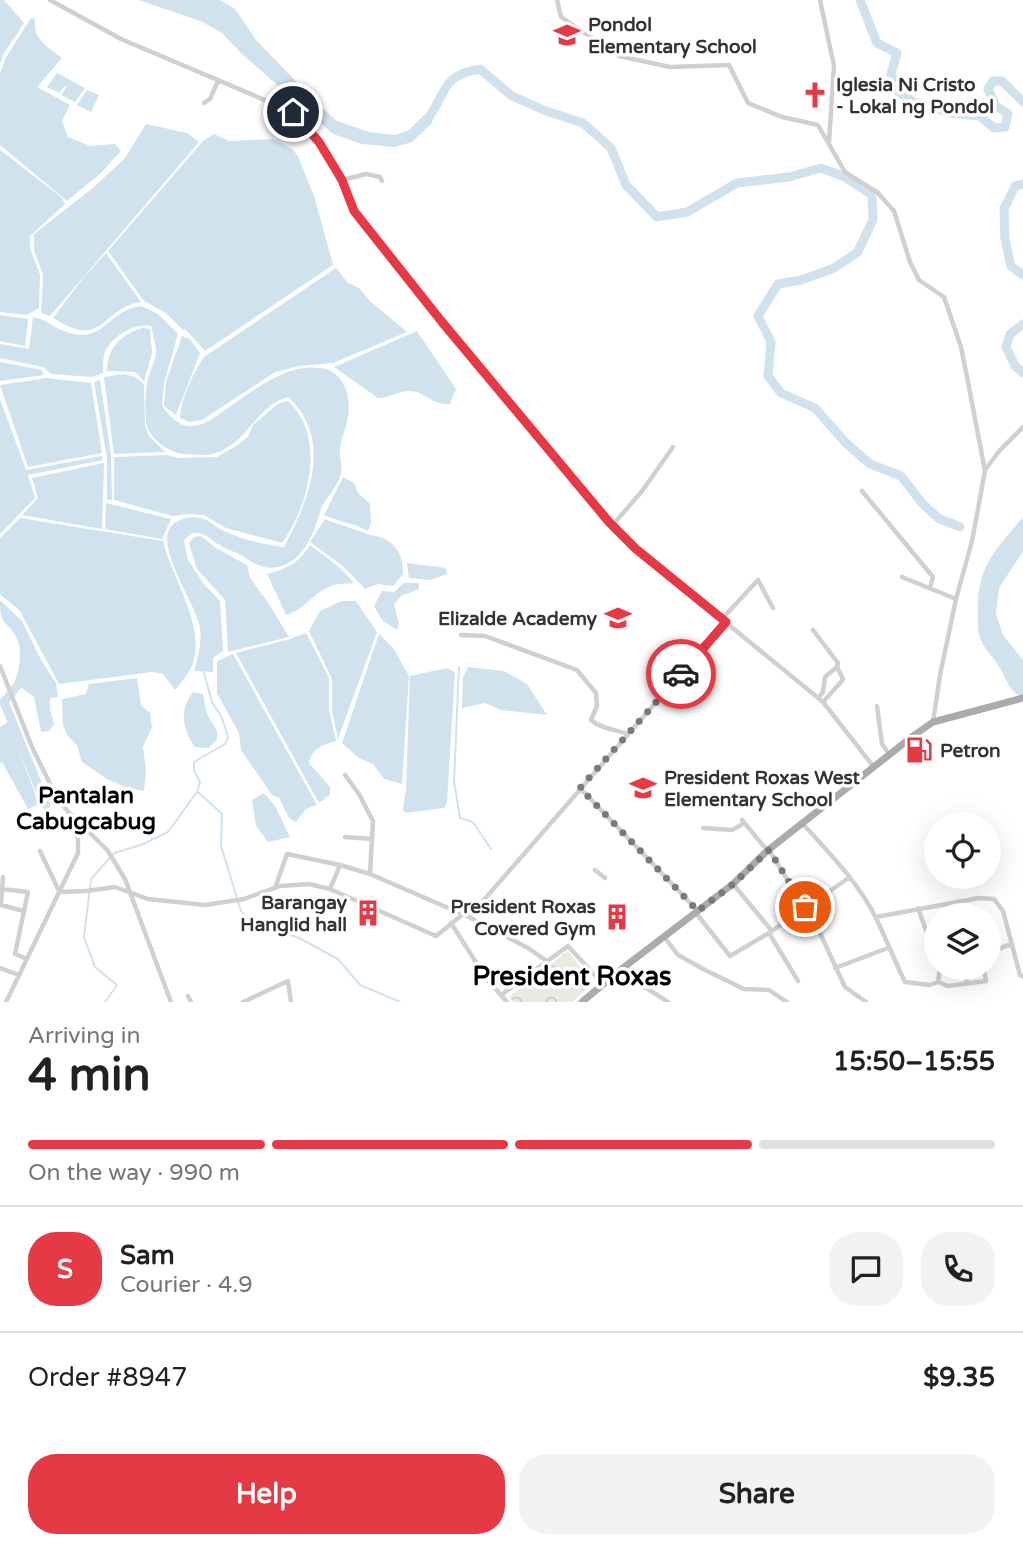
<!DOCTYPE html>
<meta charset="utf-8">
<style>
:root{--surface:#fff;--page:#f2f2f2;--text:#202124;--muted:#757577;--line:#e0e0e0;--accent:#e63946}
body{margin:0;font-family:"Varela Round",sans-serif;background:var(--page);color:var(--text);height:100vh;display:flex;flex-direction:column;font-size:26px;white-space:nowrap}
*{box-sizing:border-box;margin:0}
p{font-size:23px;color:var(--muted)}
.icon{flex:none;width:38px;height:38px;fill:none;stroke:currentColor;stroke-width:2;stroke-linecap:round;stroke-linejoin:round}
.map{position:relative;height:1002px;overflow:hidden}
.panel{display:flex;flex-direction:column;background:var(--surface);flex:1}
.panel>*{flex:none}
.tools{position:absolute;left:924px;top:812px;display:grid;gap:14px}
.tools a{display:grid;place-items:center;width:77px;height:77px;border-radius:50%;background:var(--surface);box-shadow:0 7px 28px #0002;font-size:35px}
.pin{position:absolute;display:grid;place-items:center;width:60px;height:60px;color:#fff;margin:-30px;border:4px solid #fff;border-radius:50%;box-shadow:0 2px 7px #0007}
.courier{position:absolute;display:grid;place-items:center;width:70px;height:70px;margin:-35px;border:5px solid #e63946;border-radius:50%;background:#fff;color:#222;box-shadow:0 2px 9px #0007}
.summary em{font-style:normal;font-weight:700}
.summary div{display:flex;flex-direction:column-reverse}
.summary{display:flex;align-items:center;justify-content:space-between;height:119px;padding:0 28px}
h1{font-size:46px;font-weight:700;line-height:52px}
.bar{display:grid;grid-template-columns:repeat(4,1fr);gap:10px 7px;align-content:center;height:84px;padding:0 28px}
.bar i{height:9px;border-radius:5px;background:var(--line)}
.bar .selected{background:var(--accent)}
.bar p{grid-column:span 4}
.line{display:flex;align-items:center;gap:18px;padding:0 28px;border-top:2px solid var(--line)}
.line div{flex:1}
.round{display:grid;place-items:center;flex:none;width:74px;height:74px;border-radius:28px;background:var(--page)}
.action{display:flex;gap:14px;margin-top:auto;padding:14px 28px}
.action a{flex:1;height:80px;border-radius:28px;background:var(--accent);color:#fff;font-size:28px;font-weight:700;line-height:80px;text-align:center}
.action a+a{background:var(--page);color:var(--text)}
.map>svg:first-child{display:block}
.park{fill:url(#park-crowns)}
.water{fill:#cfe2ee}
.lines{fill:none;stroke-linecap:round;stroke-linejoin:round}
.stream{stroke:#cfe2ee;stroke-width:2}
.river{stroke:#cfe2ee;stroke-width:9}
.minor{stroke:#d0d0d0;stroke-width:4.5}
.primary{stroke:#ababab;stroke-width:7}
.done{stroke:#7a7a7a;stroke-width:7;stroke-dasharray:0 12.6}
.route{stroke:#e63946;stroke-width:9}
.labels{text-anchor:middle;stroke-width:7;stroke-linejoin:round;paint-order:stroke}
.poi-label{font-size:19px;font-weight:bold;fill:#333;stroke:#fff;text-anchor:start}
.quarter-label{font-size:23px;font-weight:bold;fill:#000;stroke:#fff}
.district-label{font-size:26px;font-weight:bold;fill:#000;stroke:#fff}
</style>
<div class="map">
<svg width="1023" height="1002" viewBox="0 0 1023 1002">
<defs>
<pattern id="park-crowns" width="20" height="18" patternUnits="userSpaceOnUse" patternTransform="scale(1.75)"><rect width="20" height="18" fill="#e6ecdf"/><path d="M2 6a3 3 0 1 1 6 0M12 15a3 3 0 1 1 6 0" fill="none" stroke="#c6cbc0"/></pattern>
</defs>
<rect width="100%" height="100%" fill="#fff"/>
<path class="park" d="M568,951L593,984L572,1002H514L509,997Z"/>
<path class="water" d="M0,0H4L24,23L3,55L0,64Z
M139,0H220L235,9L256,40L317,103L337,121L369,132L395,135L409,130L424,115L433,112L432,123L412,142L395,147L362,144L333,134L242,54L221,32L200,21Z
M31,18L35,19C33,40 47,46 62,58L37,87L70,105L62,121L68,137L90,146L115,144L121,151L101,173L67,201L0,145V74L5,59Z
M57,73L85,88L75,102L61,95L67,87L65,86L59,93L47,87Z
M87,90L99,95L91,112L77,105Z
M146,124L187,133L199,142L50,316L41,313L43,275L34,250V234L94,187L125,158Z
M214,134L229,141L273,139L292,149L298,156L315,199L333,265L205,351L186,330H183L166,313L144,301L108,251L204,140Z
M0,150L61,197L65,204L30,236V248L40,275L39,308L27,315L0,312Z
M106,253L141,302C100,308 105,351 53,318L84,277Z
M336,268L348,283L359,288L370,301L407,332L333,363L299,366L275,372L202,420L189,422L180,418C181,398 193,374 204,357Z
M141,306L158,314L178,334L164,383L162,406C169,415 179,427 191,426C204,426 215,417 225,410C252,392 285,363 320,368C347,371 352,401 347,422C345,431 341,439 340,448C339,457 343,466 341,474C337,489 324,498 320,512C314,533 303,562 278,567C260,570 253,562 239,554C233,551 226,549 220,545C208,539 207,532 192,533L184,540L188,560L203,583L220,601L223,651L213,658V672L194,671C198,658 202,642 200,628C198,605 145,536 178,521C185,517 195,516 204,519C210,521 216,527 222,530C241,540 264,544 284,547C309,501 334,438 288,397C255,406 247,446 212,454C204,456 194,454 185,454C170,453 154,442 147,427C145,421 145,392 147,384C148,374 155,363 156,353C156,345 153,334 151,326C133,323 110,337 104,355C103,360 103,368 103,373L92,377L51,374L43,367L0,358V344L29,349L33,317C46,319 52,327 64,331C96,343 102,324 125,311C130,308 136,307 141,306Z
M0,315L28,319L25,346L0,341Z
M142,328L150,329L152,353L144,381L135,372L107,371C108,346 120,336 142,328Z
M417,331L456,389L450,404C432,405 426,393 412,391C399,390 390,398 378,398L334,367Z
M182,336L190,339L200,353L176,415L164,406L166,382Z
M0,362L42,370L44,375L0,381Z
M124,374L135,377L144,384L145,426L149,436L165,452L114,454L104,377Z
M47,378L91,383L102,453L28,467L0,385Z
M100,380L111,455L112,500H107V458L94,382Z
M0,399L26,470L102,456L103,460L28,475L35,498L0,534Z
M288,401C327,437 309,505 282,543L226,528L204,515L189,514L172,516L114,500V457L167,455L178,458L217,457L236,446L248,437L253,425L279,403Z
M104,463L102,529L22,515L38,498L32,478Z
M343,477L354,483L358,493L370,504L371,523L368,531C354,523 339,522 324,515Z
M106,503L171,519L162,539L105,529Z
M1023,517V551L999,588L996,614L1003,635L1023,660V698C1007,690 1007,678 998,665C992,655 984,649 980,638C977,630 978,619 978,611C977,565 996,550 1023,517Z
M20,518L163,541C172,578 205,624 193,663C189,673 182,682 175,690L163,674L152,672L59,684L20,611L0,594V538Z
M325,519C339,525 353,528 367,534C372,536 378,536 383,538C399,546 403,558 403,574L393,586L378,584L365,589L344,567L310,542Z
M201,536L216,548L247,565L250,578L267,601L289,637L228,652L225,600L197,569L189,543L194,537Z
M310,545L339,567L354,583C347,584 338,583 331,586C314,592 303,611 286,615L267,574C287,569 299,563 310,545Z
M407,563L446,568L447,574L430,580L409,578Z
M404,583H419V589L401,596L394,604L399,624L397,630L382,620L374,606L382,591L394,592Z
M0,600L22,621L41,660L56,683L58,697L50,698V709L54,724L49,731L41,732L34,697L15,683C19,669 23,652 17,639C8,618 0,630 0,600Z
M341,601H356L377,632L338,739L332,711V679L309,631L320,611Z
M306,633L329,678V710L336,741C323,745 312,748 309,763L330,787V795L319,803L236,653L290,639Z
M379,634L394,649L409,676L402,784L384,779L373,764L359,758L342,743Z
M233,654L317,805L306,809L296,822L289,818L279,798L272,795L241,750L239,733L217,693V661Z
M468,667L504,671L527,684L547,715L501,710L485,703L462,708L463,677Z
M447,668L455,672L447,802L444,808L405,813L403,809L406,790L410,676Z
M137,678L141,705L150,713L152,727L143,747L146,770L144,791L125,787L107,779L82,762L77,745L67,735L63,725L62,699L86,694L89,684Z
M193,692L203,694L207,714L217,731V740L208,748L195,747C182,729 179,710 193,692Z
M8,722L39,804L28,809L2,762L0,763V727Z
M264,793L275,806L290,837L268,842L256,826L252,800Z"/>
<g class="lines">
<path class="stream" d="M459,667L454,781L460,818L473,822L491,849
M198,792L222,814L221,846L241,911L249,921L299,938L338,959L360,985L400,1002
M105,1002L117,985L95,967L84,937L91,879L114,853L141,845L168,832L197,792L200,782L194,770V762L225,744L228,737L222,718L212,702L204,673"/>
<path class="river" d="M860,0L877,43L897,53L891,74L896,90L914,102L950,113L980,116L994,128L1005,127L1008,114L996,106L988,89L993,81H1002L1023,102
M427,120C447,93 441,75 480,69L512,96L546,111L583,123L611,148L626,185L657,217L687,212L737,183L789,177L821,168L845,177L872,195L873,220L857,253L832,269L801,280L778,284L758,316L771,342L768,376L781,393L815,408L845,442L870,464L901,476L922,503L938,518L960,527
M1023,184L1015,186L1004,209L1005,239L1011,266L1023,275
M1023,324L1010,334L1006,347L1015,366L1023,373
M21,677L18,685L4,702L46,805"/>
<path class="minor" d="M50,0L121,39L293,112L319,143L342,180L354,211L442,322L609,522L636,549L823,702L873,766
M557,0L561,17L619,56L670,67L729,65L748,103L782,117L818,125L845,172L878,193L894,211L910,262L919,280L944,297L961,347L968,382L985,471L972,541L956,599L940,675L933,722
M820,0L834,66L829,142
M204,103L210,99L218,81
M342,180L366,174L380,177L382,181
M985,470L1000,450L1023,427
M862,491L933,577L930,588
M612,526L642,491L673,447
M902,577L956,599
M722,619L758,580L773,608
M813,630L838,663L837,667
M461,635L485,636L577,670L596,693L597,706L591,720C601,729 615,729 627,734
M0,666L32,747L56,796L69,813L78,839V853L6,1002
M818,698L823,692L825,677L837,667L843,679L841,682L823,702
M877,706L882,744L889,754
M345,775L359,794L373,821L370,874
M580,788L698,911
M71,814L108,851L125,879L171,1002
M742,820L767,850
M803,824C829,853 858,882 876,918C886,939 895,961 905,982L930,985L938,982L948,986L986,981L984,968
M703,828L732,830L743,824
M345,837L372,839
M769,850L820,933L845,987L866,1002
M40,851L59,891
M595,870L605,878
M3,877L1,905L24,911
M733,884L772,931
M275,888L287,854L340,865L370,874L469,917L528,948L548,962
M2,889L28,892L15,954L27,959
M330,889L340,865
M60,892L86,891L115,887L148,899L205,905L244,899L280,886L309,884L330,889L436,936L462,915
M918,908L936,958
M696,913L730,956L769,933L850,877
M469,917L726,622
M876,917L979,898L994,899L1003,911L1020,975L1023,977
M451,923L486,978L507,1002
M769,933L798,981
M665,938L678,955L705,970L744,989L769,990L787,1002
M989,952L1012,944
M0,968L19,975
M835,968L888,948
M964,968L967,983
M620,971L668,1002
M938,982L940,968
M501,995L568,946L603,984
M188,996L191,1002
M243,1002L288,981L291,1002"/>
<path class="primary" d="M582,1002L619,971L733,884L767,851L913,736L933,722L1023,698"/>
</g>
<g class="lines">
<path class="done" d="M681,674L580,788L698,911L733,884L769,850L805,907"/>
<path class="route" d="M293,112L319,142L342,180L354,211L442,322L609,522L636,549L726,622L681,674"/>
</g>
<defs>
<g id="school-bare" transform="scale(2.1)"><path d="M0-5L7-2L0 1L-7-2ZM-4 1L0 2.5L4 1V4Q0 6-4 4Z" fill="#e63946" stroke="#fff" stroke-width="2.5" paint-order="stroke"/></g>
<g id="church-bare" transform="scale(2.1)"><path d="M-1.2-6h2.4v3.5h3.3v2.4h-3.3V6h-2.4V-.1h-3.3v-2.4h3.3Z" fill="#e63946" stroke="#fff" stroke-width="2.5" paint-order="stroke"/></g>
<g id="fuel-bare" transform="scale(2.1)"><path d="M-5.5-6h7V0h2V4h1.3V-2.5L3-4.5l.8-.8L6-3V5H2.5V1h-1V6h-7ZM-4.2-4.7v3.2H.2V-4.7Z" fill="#e63946" stroke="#fff" stroke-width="2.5" paint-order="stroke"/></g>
<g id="building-bare" transform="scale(2.1)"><path d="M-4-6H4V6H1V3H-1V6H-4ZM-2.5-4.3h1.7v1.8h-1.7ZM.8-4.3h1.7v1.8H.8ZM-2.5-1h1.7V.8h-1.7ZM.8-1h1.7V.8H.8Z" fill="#e63946" stroke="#fff" stroke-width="2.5" paint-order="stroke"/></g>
</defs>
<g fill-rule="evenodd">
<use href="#school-bare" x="567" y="35"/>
<use href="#church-bare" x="815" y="95"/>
<use href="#school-bare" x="618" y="618"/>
<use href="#fuel-bare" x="919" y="750"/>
<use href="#school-bare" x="643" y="788"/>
<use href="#building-bare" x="368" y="913"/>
<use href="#building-bare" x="617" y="917"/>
</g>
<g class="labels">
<g class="poi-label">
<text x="588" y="31">Pondol<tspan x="588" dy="22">Elementary School</tspan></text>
<text x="836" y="91">Iglesia Ni Cristo<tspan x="836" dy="22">- Lokal ng Pondol</tspan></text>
<text x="597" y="625" text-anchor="end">Elizalde Academy</text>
<text x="940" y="757">Petron</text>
<text x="664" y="784">President Roxas West<tspan x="664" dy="22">Elementary School</tspan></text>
<text x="347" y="909" text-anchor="end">Barangay<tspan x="347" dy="22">Hanglid hall</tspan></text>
<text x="596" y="913" text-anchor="end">President Roxas<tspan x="596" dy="22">Covered Gym</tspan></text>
</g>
<g class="quarter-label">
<text x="86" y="803">Pantalan<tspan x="86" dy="26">Cabugcabug</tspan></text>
</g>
<g class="district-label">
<text x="572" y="985">President Roxas</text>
</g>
</g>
</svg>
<div class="tools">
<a><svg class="icon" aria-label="locate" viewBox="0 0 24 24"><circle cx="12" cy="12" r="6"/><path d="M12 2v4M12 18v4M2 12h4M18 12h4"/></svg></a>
<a><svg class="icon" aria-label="layers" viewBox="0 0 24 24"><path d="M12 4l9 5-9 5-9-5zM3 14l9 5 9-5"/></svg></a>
</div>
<div class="pin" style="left:805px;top:907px;background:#ea580c"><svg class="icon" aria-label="bag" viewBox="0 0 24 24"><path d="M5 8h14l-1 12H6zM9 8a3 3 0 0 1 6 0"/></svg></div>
<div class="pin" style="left:293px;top:112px;background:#1f2937"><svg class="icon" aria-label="home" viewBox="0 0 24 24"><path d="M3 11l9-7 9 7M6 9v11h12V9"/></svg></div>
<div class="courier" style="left:681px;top:674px"><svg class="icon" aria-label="car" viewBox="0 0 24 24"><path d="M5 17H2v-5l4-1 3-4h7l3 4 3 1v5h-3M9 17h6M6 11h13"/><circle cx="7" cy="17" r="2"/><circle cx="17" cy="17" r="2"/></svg></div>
</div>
<section class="panel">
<div class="summary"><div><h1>4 min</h1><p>Arriving in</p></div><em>15:50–15:55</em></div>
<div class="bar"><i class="selected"></i><i class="selected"></i><i class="selected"></i><i></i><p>On the way · 990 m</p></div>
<div class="line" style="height:126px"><b class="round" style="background:var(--accent);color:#fff">S</b><div><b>Sam</b><p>Courier · 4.9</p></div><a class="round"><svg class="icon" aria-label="chat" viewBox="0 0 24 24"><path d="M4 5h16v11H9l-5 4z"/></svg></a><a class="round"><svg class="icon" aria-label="phone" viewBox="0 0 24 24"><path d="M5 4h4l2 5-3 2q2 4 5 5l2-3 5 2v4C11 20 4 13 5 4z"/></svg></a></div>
<div class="line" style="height:91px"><div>Order #8947</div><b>$9.35</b></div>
<div class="action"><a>Help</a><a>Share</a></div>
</section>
